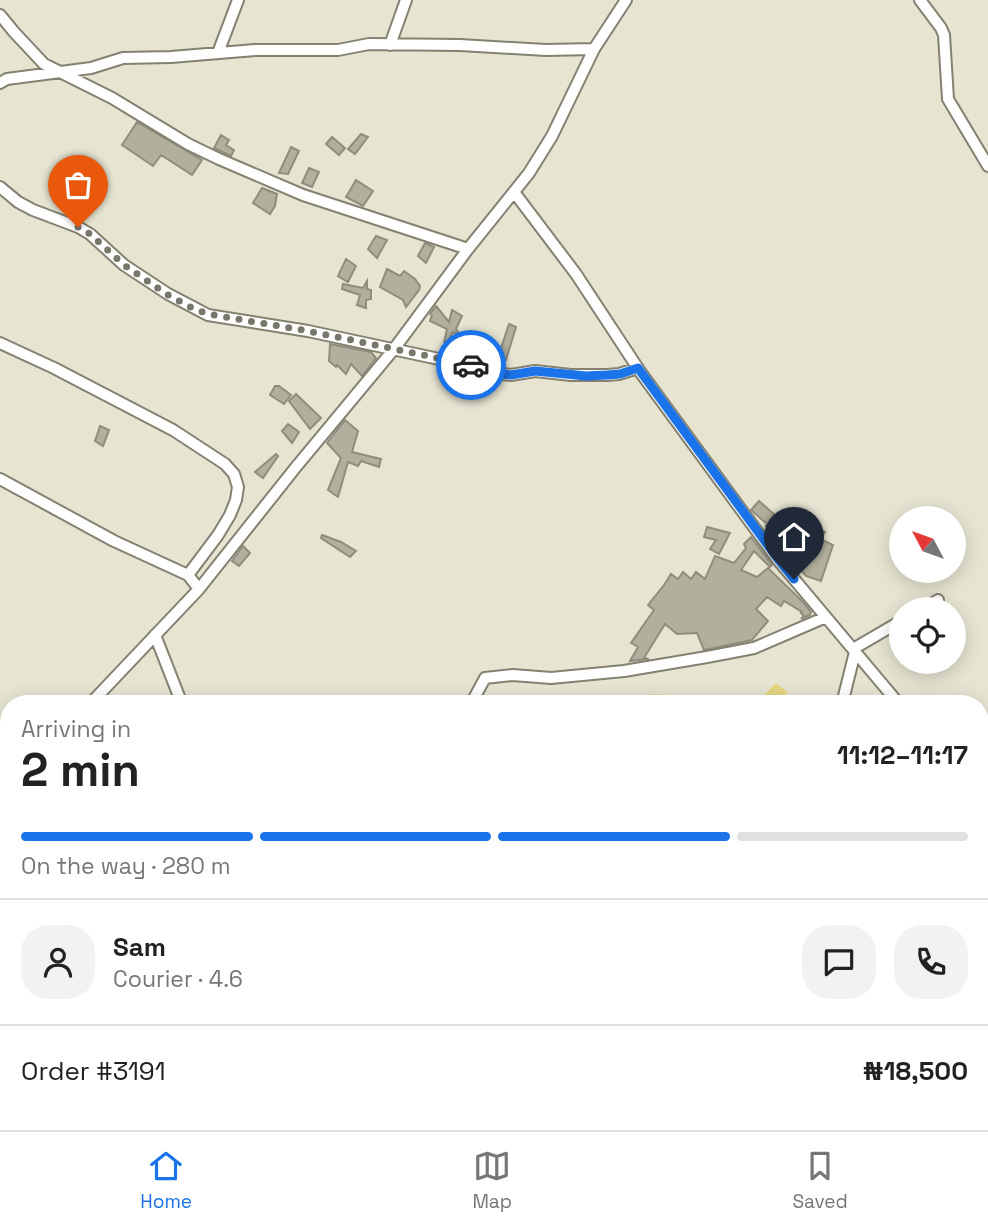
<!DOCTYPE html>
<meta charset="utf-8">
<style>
:root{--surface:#fff;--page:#f2f2f2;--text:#222;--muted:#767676;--line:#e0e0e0;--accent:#1a73e8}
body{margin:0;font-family:"Space Grotesk",sans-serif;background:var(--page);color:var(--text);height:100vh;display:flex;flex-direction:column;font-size:26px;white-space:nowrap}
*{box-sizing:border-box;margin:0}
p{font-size:23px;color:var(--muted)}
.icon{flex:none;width:38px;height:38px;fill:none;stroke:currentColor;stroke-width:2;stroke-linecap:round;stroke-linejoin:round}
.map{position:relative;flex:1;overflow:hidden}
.panel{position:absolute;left:0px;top:695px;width:989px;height:436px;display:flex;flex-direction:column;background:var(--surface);border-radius:28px 28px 0 0;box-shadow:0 4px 18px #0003}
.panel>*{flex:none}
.needle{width:46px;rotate:311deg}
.buttons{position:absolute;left:889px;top:506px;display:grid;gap:14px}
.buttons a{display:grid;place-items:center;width:77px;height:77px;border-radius:50%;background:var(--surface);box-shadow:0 4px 18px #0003;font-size:35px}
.pin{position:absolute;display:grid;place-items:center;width:60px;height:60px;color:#fff;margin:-72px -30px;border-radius:50% 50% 50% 0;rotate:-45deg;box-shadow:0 0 7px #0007}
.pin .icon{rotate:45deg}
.courier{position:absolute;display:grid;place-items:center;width:70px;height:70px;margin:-35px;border:5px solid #1a73e8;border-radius:50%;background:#fff;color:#222;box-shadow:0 2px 9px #0007}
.overview em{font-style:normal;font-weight:600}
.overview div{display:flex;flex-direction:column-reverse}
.overview{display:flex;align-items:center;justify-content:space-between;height:119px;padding:0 21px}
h1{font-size:46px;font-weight:600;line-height:52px}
.bar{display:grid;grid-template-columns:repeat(4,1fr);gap:10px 7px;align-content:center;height:84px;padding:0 21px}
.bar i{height:9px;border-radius:5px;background:var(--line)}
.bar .selected{background:var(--accent)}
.bar p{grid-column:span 4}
.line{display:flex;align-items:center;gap:18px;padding:0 21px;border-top:2px solid var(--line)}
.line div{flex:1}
.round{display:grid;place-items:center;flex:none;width:74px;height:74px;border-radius:28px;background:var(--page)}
.dock{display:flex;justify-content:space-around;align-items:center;height:98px;border-top:2px solid var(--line);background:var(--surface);font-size:19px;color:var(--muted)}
.dock a{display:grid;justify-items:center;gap:4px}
.dock .selected{color:var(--accent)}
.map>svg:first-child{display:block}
.green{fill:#e6d882}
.building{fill:#b1af9d;stroke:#908d7d;stroke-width:2}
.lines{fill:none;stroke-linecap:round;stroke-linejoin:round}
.street-casing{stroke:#848171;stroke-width:14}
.primary-casing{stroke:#9a8e3b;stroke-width:21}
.street{stroke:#fff;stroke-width:10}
.primary{stroke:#e0d68b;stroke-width:18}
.done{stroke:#78776c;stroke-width:7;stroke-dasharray:0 12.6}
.route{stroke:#1a73e8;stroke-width:9}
</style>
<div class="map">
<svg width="988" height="1130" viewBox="0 0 988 1130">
<rect width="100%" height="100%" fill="#e7e5d2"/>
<path class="green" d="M776,683L787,692L781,703H661L650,694L760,699Z"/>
<path class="building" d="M137,122L202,160L192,175L161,155L153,166L122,145Z
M361,134L368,137L355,154L348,149Z
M221,135L229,140L226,145L234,150L231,156L214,148Z
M332,137L345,148L339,155L326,144Z
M291,147L299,151L288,174L279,173Z
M309,168L319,172L312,187L302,183Z
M356,180L373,191L363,206L346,197Z
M262,188L277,194L275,206L270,214L253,203Z
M376,236L387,240L377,258L368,249Z
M425,243L434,247L426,263L418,256Z
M346,259L356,266L348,282L338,276Z
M387,269L400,276L404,271L415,279L420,286L419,290L406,307L403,300L380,287Z
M367,281V289L371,290V299L366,300V308L357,305L360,295L342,289L343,284L363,288Z
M436,306L449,322L452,310L462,316L456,329L461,336L453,332L447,343L444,342L447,329L430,321L432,315L430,314Z
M509,324L516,327L506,360L498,357Z
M330,344L371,352L376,358L362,376L351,364L346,374L337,365L336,367L329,361Z
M275,386H279L291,395L284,404L270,395Z
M296,394L321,418L310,429L289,401Z
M345,420L358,431L352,452L381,459L379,467L361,461L358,466L348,462L338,497L328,490L341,458L327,443Z
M288,424L299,432L292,443L282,431Z
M100,426L109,430L103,446L95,441Z
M276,454L278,456L263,478L255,472Z
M759,501L785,524L791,516L798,522L825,532L820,539L833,545L821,581L806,576L801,570L808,563L793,550L792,552L766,526L768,525L751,510Z
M707,527L730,533L719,554L710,549L716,540L704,537Z
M322,535L341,542L356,551L350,557L321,538Z
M751,537L772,565L770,567L754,551L741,570L757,577L768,568L803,602L811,612L810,615L801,619L804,616L801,613L802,612L784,601L781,606L767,597L756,609L768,621L752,640L704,650L697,633L677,634L665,624L644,658L649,659L630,661L638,647L631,643L654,610L648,605L664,585L671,574L678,579L683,572L691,579L696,572L705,579L715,556L734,563L746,548L744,544Z
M243,546L250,553L239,566L232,561Z"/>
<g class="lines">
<g class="street-casing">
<path id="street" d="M920,0L941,28L944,35L948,99L988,166
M0,15L14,32L44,64L112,98L188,144L219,159L303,195L468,249
M390,45L406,0
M218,53L238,0
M0,83L7,79L91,68L123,58L171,57L255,50H338L369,44L460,45L546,50L594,49
M0,187L18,202L33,210L78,227L90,234L124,265L168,294L208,315L308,331L453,362L466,363L487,372L511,375L535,371L571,375H607L619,374L638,368
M514,192L576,274L641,373L778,560L899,704
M0,343L54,368L173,430L225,464L234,474L238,487L236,500L230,515L218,535L188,575
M0,479L114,541L188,575L199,589
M922,609L938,600
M155,635L182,704
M853,649L901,621
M90,704L199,589L296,467L394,349L468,249L529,173L552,136L594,49L626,0
M471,704L485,678L513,675L551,678L624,671L707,657L754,648L826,617
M842,704L855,652
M980,802L988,812
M0,805L9,796
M0,1076L9,1064
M106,1130L112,1122
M397,1130L403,1122
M451,1130L452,1122
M761,1130L763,1122"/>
</g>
<g class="primary-casing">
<path id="primary" d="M0,942L9,947
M207,1122L212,1130"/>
</g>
<use href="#street" class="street"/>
<use href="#primary" class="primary"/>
</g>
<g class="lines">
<path class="done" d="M78,227L90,234L124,265L168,295L192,308L208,314L308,331L471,365"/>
<path class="route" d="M471,365L486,372L511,375L535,371L586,376L607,375L620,374L638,368L778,559L794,579"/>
</g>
</svg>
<div class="buttons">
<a><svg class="needle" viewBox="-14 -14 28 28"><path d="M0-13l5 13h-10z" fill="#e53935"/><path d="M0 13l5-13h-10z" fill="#767676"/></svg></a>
<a><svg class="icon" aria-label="locate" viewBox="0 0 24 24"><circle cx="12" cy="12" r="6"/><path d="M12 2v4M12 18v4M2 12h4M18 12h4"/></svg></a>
</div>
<div class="pin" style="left:78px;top:227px;background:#ea580c"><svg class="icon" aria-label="bag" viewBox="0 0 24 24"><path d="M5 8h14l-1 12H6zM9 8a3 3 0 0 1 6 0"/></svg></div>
<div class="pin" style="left:794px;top:579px;background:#1f2937"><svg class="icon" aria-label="home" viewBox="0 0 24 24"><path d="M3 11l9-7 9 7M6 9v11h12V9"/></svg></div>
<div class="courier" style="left:471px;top:365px"><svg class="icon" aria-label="car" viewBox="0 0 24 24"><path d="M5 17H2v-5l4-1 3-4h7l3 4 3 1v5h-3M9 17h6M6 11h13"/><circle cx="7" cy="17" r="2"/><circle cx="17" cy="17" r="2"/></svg></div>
<section class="panel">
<div class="overview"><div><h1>2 min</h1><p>Arriving in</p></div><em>11:12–11:17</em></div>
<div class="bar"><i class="selected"></i><i class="selected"></i><i class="selected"></i><i></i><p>On the way · 280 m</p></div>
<div class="line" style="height:126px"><a class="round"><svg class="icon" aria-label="person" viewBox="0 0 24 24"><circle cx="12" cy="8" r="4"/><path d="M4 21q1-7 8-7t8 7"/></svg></a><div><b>Sam</b><p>Courier · 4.6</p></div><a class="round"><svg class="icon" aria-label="chat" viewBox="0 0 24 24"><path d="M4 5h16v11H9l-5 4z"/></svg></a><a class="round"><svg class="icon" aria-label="phone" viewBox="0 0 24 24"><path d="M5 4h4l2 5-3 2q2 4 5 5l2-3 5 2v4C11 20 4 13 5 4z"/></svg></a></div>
<div class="line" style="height:91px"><div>Order #3191</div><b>₦18,500</b></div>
</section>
</div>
<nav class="dock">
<a class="selected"><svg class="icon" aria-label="home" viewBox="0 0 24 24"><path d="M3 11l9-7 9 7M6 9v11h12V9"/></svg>Home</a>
<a><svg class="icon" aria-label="map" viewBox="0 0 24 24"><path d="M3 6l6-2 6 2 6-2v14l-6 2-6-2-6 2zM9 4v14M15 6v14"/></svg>Map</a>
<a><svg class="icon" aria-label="saved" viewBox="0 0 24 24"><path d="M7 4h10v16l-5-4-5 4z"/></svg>Saved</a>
</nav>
